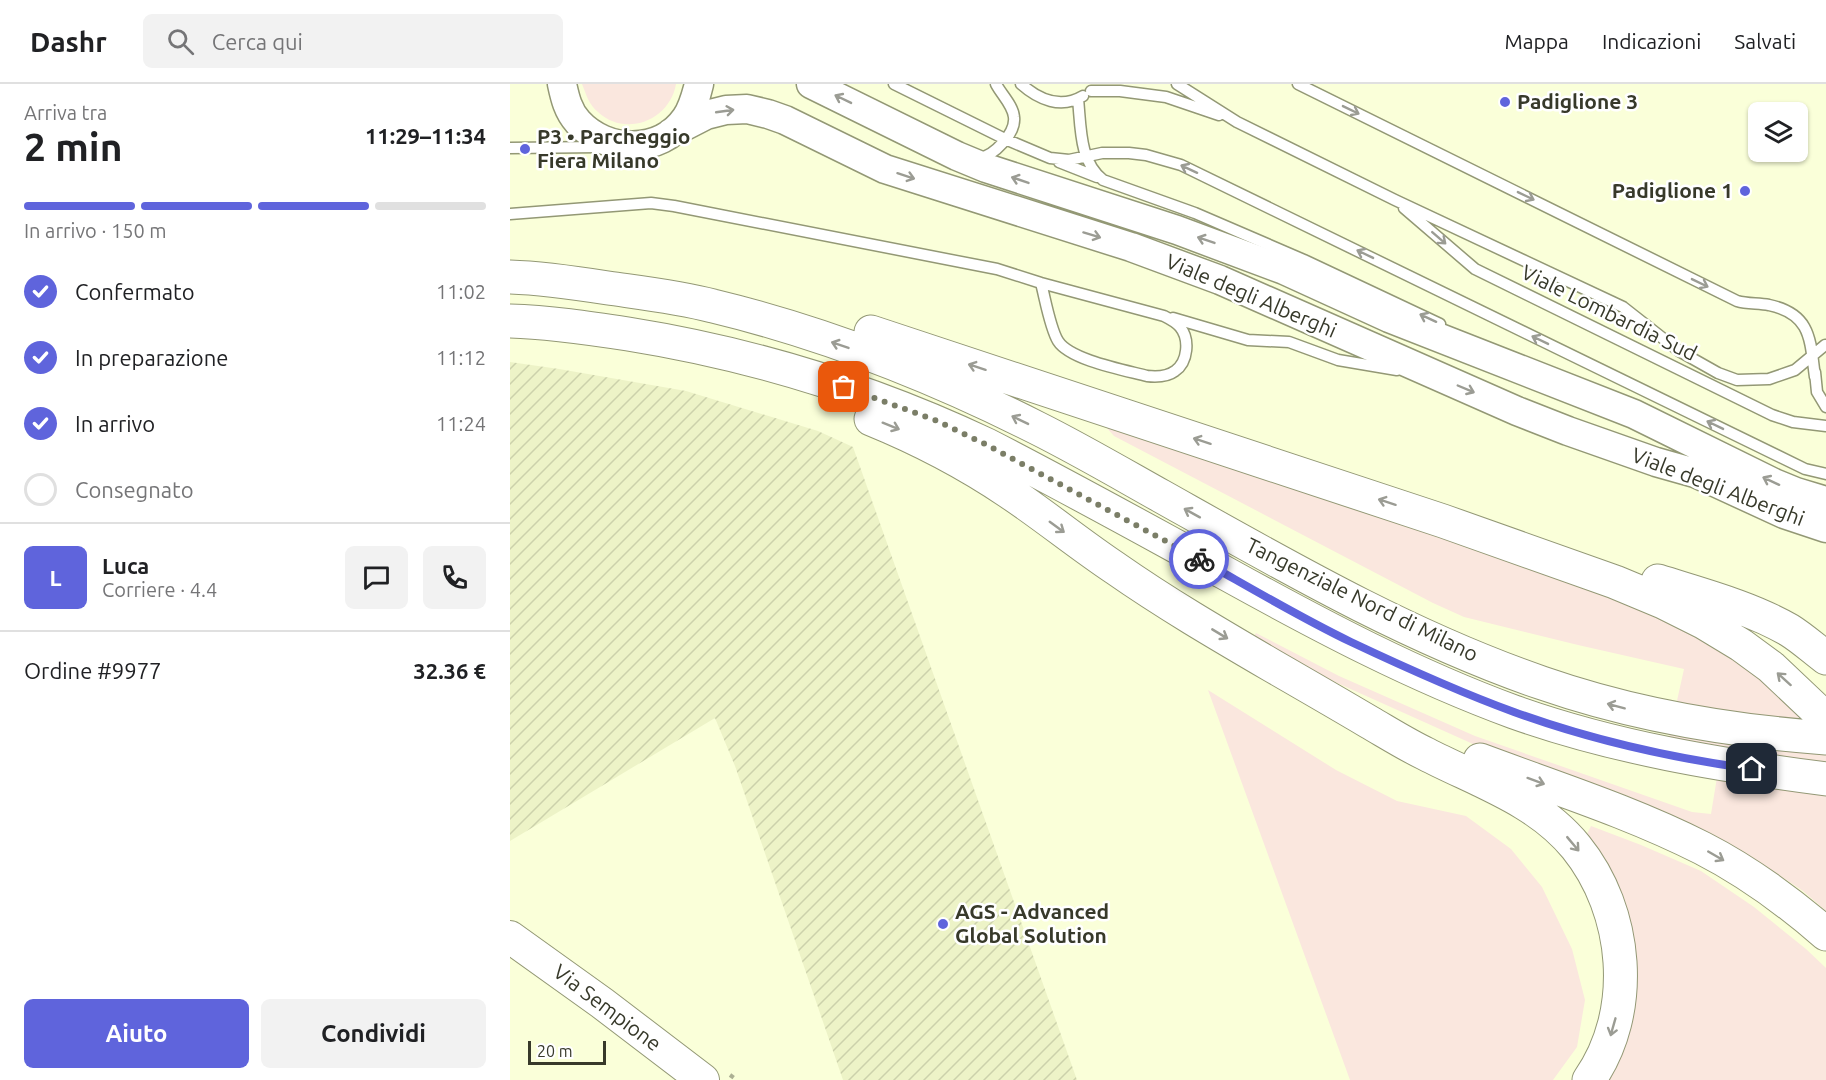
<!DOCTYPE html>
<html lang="it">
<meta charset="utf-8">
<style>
:root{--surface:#fff;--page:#f2f2f2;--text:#202124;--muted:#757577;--line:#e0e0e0;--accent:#5f64dc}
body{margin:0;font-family:Ubuntu,sans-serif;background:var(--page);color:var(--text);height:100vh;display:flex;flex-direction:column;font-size:22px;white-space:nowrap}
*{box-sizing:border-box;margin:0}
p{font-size:20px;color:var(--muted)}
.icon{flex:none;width:33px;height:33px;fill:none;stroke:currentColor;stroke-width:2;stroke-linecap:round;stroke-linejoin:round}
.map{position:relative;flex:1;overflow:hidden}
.side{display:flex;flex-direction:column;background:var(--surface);width:510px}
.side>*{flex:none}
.fabs{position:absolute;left:1238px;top:18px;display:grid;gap:12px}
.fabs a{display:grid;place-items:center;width:60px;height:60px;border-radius:9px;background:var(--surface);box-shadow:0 2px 4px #0004;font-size:30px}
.scale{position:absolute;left:18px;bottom:15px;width:78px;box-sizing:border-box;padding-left:6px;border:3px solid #37392a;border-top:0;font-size:16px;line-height:21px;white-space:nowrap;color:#37392a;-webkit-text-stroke:4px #fff;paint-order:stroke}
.pin{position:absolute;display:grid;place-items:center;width:51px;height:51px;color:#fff;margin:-26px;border-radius:12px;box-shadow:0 3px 9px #0006}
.courier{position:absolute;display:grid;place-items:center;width:60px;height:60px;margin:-30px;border:4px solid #5f64dc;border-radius:50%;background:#fff;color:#222;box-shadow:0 2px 8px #0007}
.headline em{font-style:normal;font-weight:700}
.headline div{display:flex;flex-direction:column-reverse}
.headline{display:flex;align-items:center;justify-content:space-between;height:102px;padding:0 24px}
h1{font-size:39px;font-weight:700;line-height:45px}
.bar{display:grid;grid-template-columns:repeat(4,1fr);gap:9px 6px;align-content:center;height:72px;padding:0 24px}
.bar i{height:8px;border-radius:4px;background:var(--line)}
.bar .active{background:var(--accent)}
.bar p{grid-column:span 4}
.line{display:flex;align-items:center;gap:15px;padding:0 24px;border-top:2px solid var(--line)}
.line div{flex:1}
.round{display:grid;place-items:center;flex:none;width:63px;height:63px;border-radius:9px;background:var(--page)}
ol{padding:0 24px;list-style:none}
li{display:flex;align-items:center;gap:18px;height:66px}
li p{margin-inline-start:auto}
li .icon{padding:6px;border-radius:50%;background:var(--accent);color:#fff;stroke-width:4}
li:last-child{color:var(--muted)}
li i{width:33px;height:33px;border:3px solid var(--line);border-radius:50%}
.cta{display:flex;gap:12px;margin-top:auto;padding:12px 24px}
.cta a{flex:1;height:69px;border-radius:9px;background:var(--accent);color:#fff;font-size:24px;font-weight:700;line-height:69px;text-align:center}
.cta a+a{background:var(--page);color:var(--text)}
header{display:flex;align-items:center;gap:36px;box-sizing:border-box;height:84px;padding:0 30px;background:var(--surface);border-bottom:2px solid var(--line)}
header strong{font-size:28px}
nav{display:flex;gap:33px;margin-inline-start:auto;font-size:21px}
.search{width:420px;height:54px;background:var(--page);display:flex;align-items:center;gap:15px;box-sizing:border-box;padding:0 21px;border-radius:9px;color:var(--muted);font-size:22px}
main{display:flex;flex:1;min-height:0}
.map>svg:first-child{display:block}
.industrial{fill:url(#industrial-furrows)}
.grass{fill:#fae7de}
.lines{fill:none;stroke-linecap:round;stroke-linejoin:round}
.lane-casing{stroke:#939875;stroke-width:13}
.secondary-casing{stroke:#939875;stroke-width:31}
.primary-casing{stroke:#939875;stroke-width:34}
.highway-casing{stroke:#939875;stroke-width:35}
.path{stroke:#acb093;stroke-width:4;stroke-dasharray:4.5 4.5;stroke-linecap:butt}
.lane{stroke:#fff;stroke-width:10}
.secondary{stroke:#fff;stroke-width:28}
.primary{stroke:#fff;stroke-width:32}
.highway{stroke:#fff;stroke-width:33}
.oneway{stroke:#9b9c94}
.done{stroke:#7b7e67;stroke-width:6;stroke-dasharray:0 10.8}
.route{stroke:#5f64dc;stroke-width:8}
.poi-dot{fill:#5f64dc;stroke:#fff;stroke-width:2}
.labels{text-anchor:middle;stroke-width:5;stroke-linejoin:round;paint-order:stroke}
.poi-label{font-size:21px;font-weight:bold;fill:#37392a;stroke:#fff;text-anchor:start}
.street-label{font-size:21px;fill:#37392a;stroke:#fff}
</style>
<header>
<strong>Dashr</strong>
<div class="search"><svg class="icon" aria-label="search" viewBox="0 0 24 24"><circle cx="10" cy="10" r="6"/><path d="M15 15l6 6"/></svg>Cerca qui</div>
<nav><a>Mappa</a><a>Indicazioni</a><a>Salvati</a></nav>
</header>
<main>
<section class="side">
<div class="headline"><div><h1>2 min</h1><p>Arriva tra</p></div><em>11:29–11:34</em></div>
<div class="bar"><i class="active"></i><i class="active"></i><i class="active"></i><i></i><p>In arrivo · 150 m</p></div>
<ol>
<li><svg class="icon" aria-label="check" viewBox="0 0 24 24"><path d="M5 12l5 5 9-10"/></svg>Confermato<p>11:02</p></li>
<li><svg class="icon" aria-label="check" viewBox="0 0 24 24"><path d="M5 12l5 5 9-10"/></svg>In preparazione<p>11:12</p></li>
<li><svg class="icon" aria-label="check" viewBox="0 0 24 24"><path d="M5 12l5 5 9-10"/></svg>In arrivo<p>11:24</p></li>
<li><i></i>Consegnato</li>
</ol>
<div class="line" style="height:108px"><b class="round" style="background:var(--accent);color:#fff">L</b><div><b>Luca</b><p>Corriere · 4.4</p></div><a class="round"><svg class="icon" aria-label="chat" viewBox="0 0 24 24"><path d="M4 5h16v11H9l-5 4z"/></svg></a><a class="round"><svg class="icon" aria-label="phone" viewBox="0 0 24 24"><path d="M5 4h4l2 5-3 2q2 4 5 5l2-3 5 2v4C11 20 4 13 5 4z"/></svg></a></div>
<div class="line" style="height:78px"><div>Ordine #9977</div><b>32.36 €</b></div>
<div class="cta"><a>Aiuto</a><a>Condividi</a></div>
</section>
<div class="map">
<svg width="1316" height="996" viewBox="0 0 1316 996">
<defs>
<pattern id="industrial-furrows" width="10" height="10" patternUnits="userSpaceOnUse" patternTransform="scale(1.5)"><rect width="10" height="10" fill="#edf3c7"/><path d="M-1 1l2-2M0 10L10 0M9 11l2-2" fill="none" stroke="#ccd1ab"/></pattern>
</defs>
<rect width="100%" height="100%" fill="#faffd9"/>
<path class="industrial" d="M0,278L49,285L176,307L308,347L343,363L567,996H333L225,682L205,634L0,757Z"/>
<path class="grass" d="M72,0H166C160,36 116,54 88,28C79,21 76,10 72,0Z
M595,342L902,443L1119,520L1189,552L1232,580L1266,609L1316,659V827L1293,807L1242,773L1187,744L1118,715L963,660L825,598L743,554L746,549L829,592L965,652L1182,728L1201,730L1212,663L1159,653L1174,585L1068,561L954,533L923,519L604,352Z
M698,606L826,686L887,717L956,732L1001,765L1032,803L1062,865L1075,916L1067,963L1043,996H840Z
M1081,742L1131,761L1191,787L1244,823L1296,865L1316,884V996H1098L1116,958L1124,916L1091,771L1077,750Z"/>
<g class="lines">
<g class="lane-casing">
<path id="lane" d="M384,0L495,55L540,74L559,76L592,69H619L636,71L671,81L1295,385L1316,390
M511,0C529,16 551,25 573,12
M667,0L727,38L885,116L1113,223L1169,267L1208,289L1227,296L1259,295L1285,286L1315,261
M788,0L1227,217C1237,220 1248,219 1259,221C1302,230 1300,257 1305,293
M581,7H610L656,13L709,31
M568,15C571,43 569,77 593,96L685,129L794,176L930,240
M0,64L90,63
M469,74C484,72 506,49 504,33C503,21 491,10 486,0
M549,78L587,93
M894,124L965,185L1262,331L1283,338L1316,342
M0,130L141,119L164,122L487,185L531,199L654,232C660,235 666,238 670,243C680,255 678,278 665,287C657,293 646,293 637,292C614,286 560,276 548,257C540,244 535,214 531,199
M663,234L738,256L779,258L828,276L887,286
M1305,288L1307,308L1316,323"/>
</g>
<g class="secondary-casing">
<path id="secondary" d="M52,0C55,14 58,27 68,38C96,69 150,71 176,34C183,24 186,12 189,0
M301,0L447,72L476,84L667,146L774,186L879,234L1124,330L1264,399L1286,408L1316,417
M161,49L196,31L216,26L237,25L258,30L275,36L375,85L621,163L710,196L1007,327L1058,347L1146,378L1185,389L1274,430L1316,444"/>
</g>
<g class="primary-casing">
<path id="primary" d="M0,853L92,919L193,996"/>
</g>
<g class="highway-casing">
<path id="highway" d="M0,193C33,194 66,199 98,204C133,209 169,213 203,222C315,249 424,292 527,344C569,365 610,389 651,412C774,481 898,553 1032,599C1124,631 1219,647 1316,654
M0,237C39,238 79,244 118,250C243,270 363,307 477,361C557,402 636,446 715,489C809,541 903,591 1004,628C1105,664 1210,681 1316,695
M361,248L933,437L1105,498L1153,518L1193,538L1231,561L1261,583L1316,635
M361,335C410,355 456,379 499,408C535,432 569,460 605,484C655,519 708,550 761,581C794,600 827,619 859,638C878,649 897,661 916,670C968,697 1028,716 1066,763C1118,827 1127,928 1079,996
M1148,497C1192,511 1239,523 1279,546C1292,554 1304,565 1316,574
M970,676C1045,704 1121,728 1192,764C1237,787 1278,817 1316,850"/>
</g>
<path class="path" d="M220,991L227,996"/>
<use href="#lane" class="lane"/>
<use href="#secondary" class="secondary"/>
<use href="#primary" class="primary"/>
<use href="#highway" class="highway"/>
</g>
<defs><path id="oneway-shaft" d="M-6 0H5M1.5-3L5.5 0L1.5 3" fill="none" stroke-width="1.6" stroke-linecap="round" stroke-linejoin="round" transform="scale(1.5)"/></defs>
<g class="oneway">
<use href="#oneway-shaft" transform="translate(333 15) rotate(-154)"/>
<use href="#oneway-shaft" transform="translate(841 26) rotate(26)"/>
<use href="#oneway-shaft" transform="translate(215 27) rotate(-8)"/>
<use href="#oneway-shaft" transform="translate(679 85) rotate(-155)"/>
<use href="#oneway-shaft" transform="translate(396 92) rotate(18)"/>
<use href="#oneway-shaft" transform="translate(510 96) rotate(-161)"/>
<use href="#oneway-shaft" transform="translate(1016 112) rotate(26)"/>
<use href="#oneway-shaft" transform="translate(582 151) rotate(17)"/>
<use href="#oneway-shaft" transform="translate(929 154) rotate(41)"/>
<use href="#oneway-shaft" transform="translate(696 156) rotate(-161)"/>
<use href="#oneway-shaft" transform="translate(855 170) rotate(-154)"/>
<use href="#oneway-shaft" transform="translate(1190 199) rotate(26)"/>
<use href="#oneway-shaft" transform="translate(918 234) rotate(-155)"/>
<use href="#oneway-shaft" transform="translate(1030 256) rotate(-154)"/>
<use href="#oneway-shaft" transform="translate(330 261) rotate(-161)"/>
<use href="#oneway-shaft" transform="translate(467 283) rotate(-162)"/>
<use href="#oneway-shaft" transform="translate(956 305) rotate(23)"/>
<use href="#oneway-shaft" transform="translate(510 336) rotate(-154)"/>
<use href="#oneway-shaft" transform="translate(1205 341) rotate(-154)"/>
<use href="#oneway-shaft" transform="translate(381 342) rotate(22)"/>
<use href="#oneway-shaft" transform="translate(692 357) rotate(-162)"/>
<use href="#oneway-shaft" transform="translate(1261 397) rotate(-155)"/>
<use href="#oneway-shaft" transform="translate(877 418) rotate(-162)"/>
<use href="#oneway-shaft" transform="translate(682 429) rotate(-151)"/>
<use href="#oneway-shaft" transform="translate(547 443) rotate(36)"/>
<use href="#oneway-shaft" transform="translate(710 550) rotate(31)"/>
<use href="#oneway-shaft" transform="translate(1274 595) rotate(-138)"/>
<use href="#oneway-shaft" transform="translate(1106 622) rotate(-165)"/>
<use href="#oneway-shaft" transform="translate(1026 697) rotate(20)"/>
<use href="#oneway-shaft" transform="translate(1063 760) rotate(50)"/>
<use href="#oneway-shaft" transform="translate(1206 772) rotate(30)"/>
<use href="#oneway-shaft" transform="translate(1103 943) rotate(106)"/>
</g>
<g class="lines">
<path class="done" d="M334,303L425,336L477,361L689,475"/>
<path class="route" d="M689,475C739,503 789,533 841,558C894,583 949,608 1004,628C1081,656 1161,674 1242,685"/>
</g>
<g class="poi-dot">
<circle cx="995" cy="18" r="6"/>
<circle cx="15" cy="65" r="6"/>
<circle cx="1235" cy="107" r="6"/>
<circle cx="433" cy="840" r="6"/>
</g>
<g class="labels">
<g class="poi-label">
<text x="1007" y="25">Padiglione 3</text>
<text x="27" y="60">P3 • Parcheggio<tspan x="27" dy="24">Fiera Milano</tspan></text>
<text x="1223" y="114" text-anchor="end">Padiglione 1</text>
<text x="445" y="835">AGS - Advanced<tspan x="445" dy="24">Global Solution</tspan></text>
</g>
<g class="street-label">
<text transform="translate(741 212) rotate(23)" y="7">Viale degli Alberghi</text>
<text transform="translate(1099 229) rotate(26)" y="7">Viale Lombardia Sud</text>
<text transform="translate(1208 403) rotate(21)" y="7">Viale degli Alberghi</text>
<text transform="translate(852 516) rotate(26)" y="7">Tangenziale Nord di Milano</text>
<text transform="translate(97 924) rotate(37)" y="7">Via Sempione</text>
</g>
</g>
</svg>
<div class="fabs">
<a><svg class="icon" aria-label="layers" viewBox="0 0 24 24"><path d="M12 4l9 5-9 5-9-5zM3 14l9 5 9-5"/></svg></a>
</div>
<div class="scale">20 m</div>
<div class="pin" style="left:334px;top:303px;background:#ea580c"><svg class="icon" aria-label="bag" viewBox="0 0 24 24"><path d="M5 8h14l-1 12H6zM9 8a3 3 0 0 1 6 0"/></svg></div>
<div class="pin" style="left:1242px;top:685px;background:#1f2937"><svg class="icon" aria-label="home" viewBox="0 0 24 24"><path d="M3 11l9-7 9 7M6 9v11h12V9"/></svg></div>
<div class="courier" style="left:689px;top:475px"><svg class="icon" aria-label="bike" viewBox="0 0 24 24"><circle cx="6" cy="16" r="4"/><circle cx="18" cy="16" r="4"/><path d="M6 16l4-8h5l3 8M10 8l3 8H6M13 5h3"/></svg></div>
</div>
</main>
